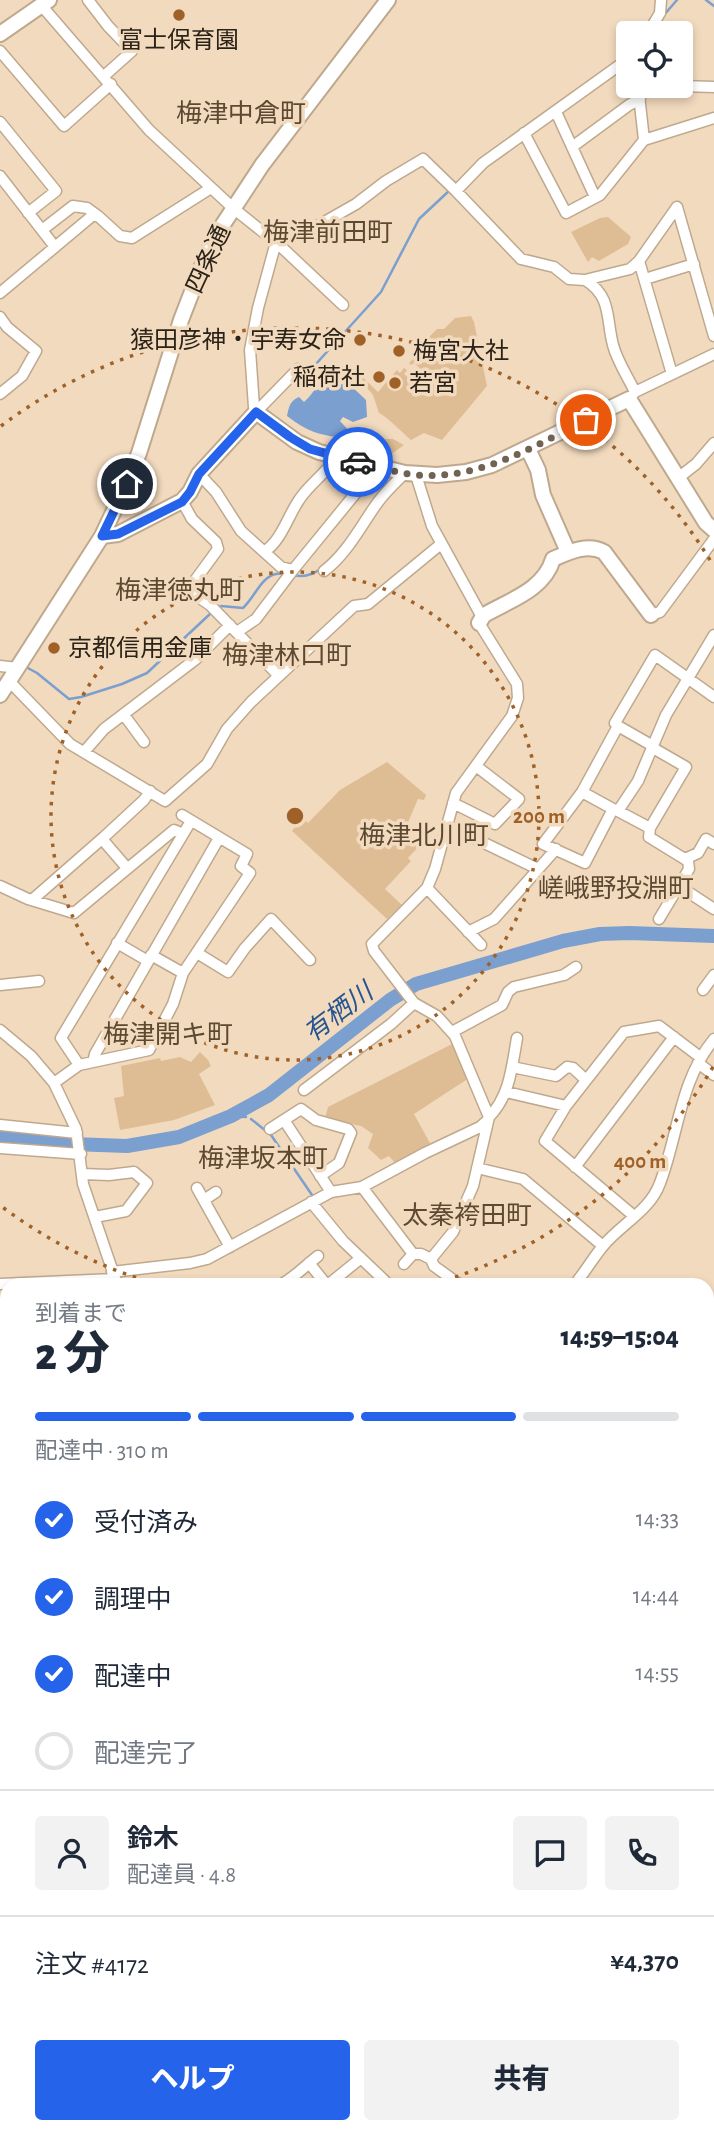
<!DOCTYPE html>
<html lang="ja">
<meta charset="utf-8">
<style>
:root{--surface:#fff;--page:#f2f2f3;--text:#1f2937;--muted:#747a83;--line:#e0e1e3;--accent:#2563eb}
body{margin:0;font-family:"Alegreya Sans","Noto Sans JP",sans-serif;background:var(--page);color:var(--text);height:100vh;display:flex;flex-direction:column;font-size:26px;white-space:nowrap}
*{box-sizing:border-box;margin:0}
p{font-size:23px;color:var(--muted)}
.icon{flex:none;width:38px;height:38px;fill:none;stroke:currentColor;stroke-width:2;stroke-linecap:round;stroke-linejoin:round}
.map{position:relative;flex:1;overflow:hidden}
.sheet{position:absolute;left:0px;top:1278px;width:714px;height:856px;display:flex;flex-direction:column;background:var(--surface);border-radius:21px 21px 0 0;box-shadow:0 4px 10px #0003}
.sheet>*{flex:none}
.buttons{position:absolute;left:616px;top:21px;display:grid;gap:14px}
.buttons a{display:grid;place-items:center;width:77px;height:77px;border-radius:7px;background:var(--surface);box-shadow:0 4px 10px #0003;font-size:35px}
.pin{position:absolute;display:grid;place-items:center;width:60px;height:60px;color:#fff;margin:-30px;border:4px solid #fff;border-radius:50%;box-shadow:0 2px 7px #0007}
.courier{position:absolute;display:grid;place-items:center;width:70px;height:70px;margin:-35px;border:5px solid #2563eb;border-radius:50%;background:#fff;color:#222;box-shadow:0 2px 9px #0007}
.headline em{font-style:normal;font-weight:800}
.headline div{display:flex;flex-direction:column-reverse}
.headline{display:flex;align-items:center;justify-content:space-between;height:119px;padding:0 35px}
h1{font-size:46px;font-weight:800;line-height:52px}
.bar{display:grid;grid-template-columns:repeat(4,1fr);gap:10px 7px;align-content:center;height:84px;padding:0 35px}
.bar i{height:9px;border-radius:5px;background:var(--line)}
.bar .current{background:var(--accent)}
.bar p{grid-column:span 4}
.line{display:flex;align-items:center;gap:18px;padding:0 35px;border-top:2px solid var(--line)}
.line div{flex:1}
.round{display:grid;place-items:center;flex:none;width:74px;height:74px;border-radius:7px;background:var(--page)}
ol{padding:0 35px;list-style:none}
li{display:flex;align-items:center;gap:21px;height:77px}
li p{margin-inline-start:auto}
li .icon{padding:7px;border-radius:50%;background:var(--accent);color:#fff;stroke-width:4}
li:last-child{color:var(--muted)}
li i{width:38px;height:38px;border:4px solid var(--line);border-radius:50%}
.action{display:flex;gap:14px;margin-top:auto;padding:14px 35px}
.action a{flex:1;height:80px;border-radius:7px;background:var(--accent);color:#fff;font-size:28px;font-weight:800;line-height:80px;text-align:center}
.action a+a{background:var(--page);color:var(--text)}
.map>svg:first-child{display:block}
.green{fill:#dfbd94}
.water{fill:#7b9fcf}
.lines{fill:none;stroke-linecap:round;stroke-linejoin:round}
.stream{stroke:#7b9fcf;stroke-width:2.5}
.river{stroke:#7b9fcf;stroke-width:14}
.street-casing{stroke:#bfa98e;stroke-width:13}
.secondary-casing{stroke:#bfa98e;stroke-width:18}
.primary-casing{stroke:#bfa98e;stroke-width:18}
.street{stroke:#fff;stroke-width:10}
.secondary{stroke:#fff;stroke-width:14}
.primary{stroke:#fff;stroke-width:14}
.tram{stroke:#91806d;stroke-width:2}
.done{stroke:#716252;stroke-width:7;stroke-dasharray:0 12.6}
.route{stroke:#2563eb;stroke-width:9}
.ring{fill:none;stroke:#a06128;stroke-width:3.5;stroke-dasharray:3.5 7}
.poi-dot{fill:#a06128;stroke:#f2dabe;stroke-width:2.5}
.labels{text-anchor:middle;stroke-width:7;stroke-linejoin:round;paint-order:stroke}
.poi-label{font-size:24px;fill:#2b2218;stroke:#f2dabe;text-anchor:start}
.street-label{font-size:24px;fill:#2b2218;stroke:#f2dabe}
.neighbourhood-label{font-size:26px;fill:#5d4931;stroke:#f2dabe}
.water-label{font-size:26px;font-style:italic;fill:#255490;stroke:#f2dabe}
.centre{fill:#a06128;stroke:#f2dabe;stroke-width:3.5}
.ring-label{font-size:21px;text-anchor:middle;font-weight:bold;fill:#a06128;stroke:#f2dabe;stroke-width:7;stroke-linejoin:round;paint-order:stroke}
</style>
<div class="map">
<svg width="714" height="2133" viewBox="0 0 714 2133">
<rect width="100%" height="100%" fill="#f2dabe"/>
<path class="green" d="M608,217L631,237L628,244L599,261L592,257L588,262L571,232L600,218Z
M471,316L474,322L487,386L442,440L424,433L411,440C404,434 385,415 379,413L373,395L351,369L356,371L378,392L397,370L400,373L404,368L407,370L404,374L415,383L425,373L414,363L411,365L409,363L414,358L411,355L437,329H444L455,318Z
M358,429L379,439H393L404,445L386,458L359,450L364,444L353,432Z
M387,762L426,795L424,800L418,799L403,834L421,844L408,858L411,861L385,889L402,905L387,919L292,831L302,817L308,823L340,790Z
M454,1043L469,1078L414,1114L430,1143L395,1163L389,1156L381,1160L368,1148L373,1134L361,1126L325,1118L328,1107Z
M200,1052L208,1060L211,1066L199,1074L215,1105L174,1120L120,1130L114,1098L124,1096L121,1066L160,1058L161,1061L180,1057L191,1062Z
M207,2126H336L335,2133H209L203,2131Z"/>
<path class="water" d="M329,366L334,367L341,380L348,383L366,400L367,417L353,422L343,417L340,421L361,444L360,446L345,430L336,437C315,434 304,429 287,416C289,406 290,401 299,397L304,402C316,392 320,378 329,366Z"/>
<g class="lines">
<path class="stream" d="M706,0L714,6
M664,15L677,0
M497,147L577,90
M297,385L381,292L419,219L451,189
M293,575C303,577 310,576 319,570
M217,609L221,606L243,608C258,594 262,570 286,574
M26,667L37,673L69,699L81,697L122,684L147,673L211,613
M231,1116L246,1117
M251,1119L271,1135L312,1195
M0,1519L7,1517"/>
<path class="river" d="M0,1137L72,1144L127,1146L179,1137L231,1116L269,1095L390,1000L416,984L563,941L600,934L629,933L714,936
M707,1455L714,1452"/>
<g class="street-casing">
<path id="street" d="M88,0L108,26L132,51L104,76
M41,5L149,130L233,208L268,236L273,238L305,233L356,204L386,181L423,159L456,191
M648,33L660,13L661,0
M0,51L64,126L111,84
M628,59L483,163L456,191L521,259L554,267L569,279L585,280L630,269L639,261L677,207
M638,86L644,140
M681,86L714,87
M556,112L595,197
M0,122L56,191L28,213
M524,133L566,213L600,195L644,140L714,118
M572,147L629,105L640,99
M0,176L55,247
M677,207L714,336
M42,230L73,206L87,208L98,216
M276,242L343,305
M639,261L672,374
M645,279L694,264
M585,280C612,296 606,319 613,345C617,361 628,377 635,392
M0,293L92,216H98L120,236L132,238L211,188
M0,317L7,327L36,351L22,376L0,394
M631,397L635,392L714,354
M256,412L254,407L250,350L258,308L276,242L273,238
M256,412L298,369
M199,474L216,492L241,531L281,567L293,570
M416,475L432,526L482,617
M678,478L696,464L714,443
M182,501L192,519L216,542L218,549L188,590L210,605L279,676
M265,551C281,541 288,516 299,500C306,489 317,480 326,470
M324,571C347,554 362,524 378,502C386,491 396,482 405,473
M651,615L660,612L714,539
M479,623L517,684L518,698L512,716L456,793L435,869L427,888L372,944L374,951L414,1003L437,1016L455,1036L489,1117
M237,632L256,619L293,570L377,467
M0,666L18,668
M9,681L70,744L165,801L207,764L227,729L251,702L354,606L368,604L441,544
M124,715L144,742
M618,726L653,746
M653,748L686,767L650,828L649,837L688,861L689,869L659,919
M84,752L104,729L196,659L230,625
M582,792L613,809L585,863L543,844L582,792L618,726L615,723L655,655L714,697
M453,803L495,824L519,799L476,766
M613,809L618,811L638,781L666,715L714,635
M618,811L650,828
M447,825L538,869
M102,839L127,868
M685,859L698,853L706,839L714,844
M0,886L28,899L74,913L174,830L183,834
M679,886L714,909
M427,888L481,945
M32,900L104,837L144,800L150,791
M468,932L494,919L556,849
M117,943L148,961
M197,953L228,972L245,948L271,919L310,960
M151,955L183,973
M0,985L39,981
M703,990L714,975
M0,1030L31,1056L54,1083L76,1129L83,1184L117,1284
M452,1032L502,1005L508,992L514,987L564,975L576,967
M93,1062L95,1054L219,838
M698,1063L714,1075
M79,1065L61,1038L191,821
M512,1067L556,1076L567,1067L573,1068L586,1080
M54,1083L79,1065L149,1050L173,1004L183,973L250,873L241,866L247,854L182,815
M304,1090L391,1024L414,1003
M506,1092L566,1106
M284,1120L331,1192
M0,1125L77,1133
M270,1129L301,1109L316,1120L348,1129L351,1133L339,1163L320,1176
M0,1148L81,1154
M575,1167L674,1037
M477,1168L523,1179L603,1246
M82,1174L109,1175L134,1172L147,1183L126,1211L95,1217
M362,1187L413,1254H421L431,1259
M197,1188L230,1247
M204,1200L216,1192
M311,1202L343,1241L385,1281L380,1284
M634,1216L545,1141L566,1106L624,1032L659,1026L700,1057
M309,1263L326,1284
M404,1264L413,1254
M112,1272L190,1263L207,1259L331,1192L362,1187L425,1153L480,1127L488,1120
M0,1284L114,1279
M282,1284C296,1276 305,1266 318,1256
M329,1284L361,1258
M459,1284L434,1266L431,1259L453,1232L473,1186L489,1117C510,1096 512,1066 517,1038
M575,1284C585,1272 593,1258 603,1246C621,1224 650,1211 660,1183C679,1133 679,1082 714,1039
M707,1357L714,1351
M707,1387L714,1395
M0,1398L7,1389
M707,1425L714,1422
M0,1472L7,1463
M0,1496L7,1502
M0,1548L7,1557
M707,1605L714,1612
M0,1677L7,1669
M707,1895L714,1885
M707,1970L714,1975
M707,2024L714,2018
M7,2061V2063
M0,2097L7,2088
M0,2112L7,2117
M20,2126L28,2133
M163,2133L169,2126
M440,2133L441,2126
M580,2133L588,2126"/>
</g>
<g class="secondary-casing">
<path id="secondary" d="M0,34L49,0
M528,449L538,470L543,495L568,552
M102,536L118,534L182,501L190,492L199,474L256,412L297,442L319,452L405,473L437,475L466,472L492,465L629,399L706,523L714,530
M479,623L484,615C510,600 544,590 553,559C569,552 588,543 604,552L651,615
M0,1732L7,1739
M0,1858L7,1849
M179,2126L191,2133"/>
</g>
<g class="primary-casing">
<path id="primary" d="M0,695L102,536L127,483L139,453L181,320L205,258L218,232L262,165L388,0"/>
</g>
<use href="#street" class="street"/>
<use href="#secondary" class="secondary"/>
<use href="#primary" class="primary"/>
<path class="tram" d="M707,2114L714,2109
M677,2133L687,2126"/>
</g>
<g class="lines">
<path class="done" d="M358,462C377,467 397,473 417,475C479,480 533,447 586,420"/>
<path class="route" d="M127,484L102,536L118,534L182,502L190,492L199,474L256,412L290,437L310,449L358,462"/>
</g>
<g class="ring">
<circle cx="295" cy="816" r="244"/>
<path d="M713 1067A488 488 0 0 1 434 1284M156 1284A488 488 0 0 1 1 1206M1 426A488 488 0 0 1 713 565"/>
</g>
<g class="poi-dot">
<circle cx="179" cy="15" r="7"/>
<circle cx="360" cy="340" r="7"/>
<circle cx="399" cy="351" r="7"/>
<circle cx="379" cy="377" r="7"/>
<circle cx="395" cy="383" r="7"/>
<circle cx="54" cy="648" r="7"/>
</g>
<g class="labels">
<g class="poi-label">
<text x="179" y="48" text-anchor="middle">富士保育園</text>
<text x="346" y="348" text-anchor="end">猿田彦神・宇寿女命</text>
<text x="413" y="359">梅宮大社</text>
<text x="365" y="385" text-anchor="end">稲荷社</text>
<text x="409" y="391">若宮</text>
<text x="68" y="656">京都信用金庫</text>
</g>
<g class="street-label">
<text transform="translate(208 259) rotate(-65)" y="8">四条通</text>
</g>
<g class="neighbourhood-label">
<text x="241" y="122">梅津中倉町</text>
<text x="328" y="241">梅津前田町</text>
<text x="180" y="599">梅津徳丸町</text>
<text x="287" y="664">梅津林口町</text>
<text x="424" y="844">梅津北川町</text>
<text x="616" y="897">嵯峨野投淵町</text>
<text x="168" y="1043">梅津開キ町</text>
<text x="263" y="1167">梅津坂本町</text>
<text x="467" y="1224">太秦袴田町</text>
</g>
<g class="water-label">
<text transform="translate(338 1012) rotate(-37)" y="9">有栖川</text>
</g>
</g>
<circle cx="295" cy="816" r="10" class="centre"/>
<g class="ring-label">
<text x="539" y="823">200 m</text>
<text x="640" y="1168">400 m</text>
</g>
</svg>
<div class="buttons">
<a><svg class="icon" aria-label="locate" viewBox="0 0 24 24"><circle cx="12" cy="12" r="6"/><path d="M12 2v4M12 18v4M2 12h4M18 12h4"/></svg></a>
</div>
<div class="pin" style="left:586px;top:420px;background:#ea580c"><svg class="icon" aria-label="bag" viewBox="0 0 24 24"><path d="M5 8h14l-1 12H6zM9 8a3 3 0 0 1 6 0"/></svg></div>
<div class="pin" style="left:127px;top:484px;background:#1f2937"><svg class="icon" aria-label="home" viewBox="0 0 24 24"><path d="M3 11l9-7 9 7M6 9v11h12V9"/></svg></div>
<div class="courier" style="left:358px;top:462px"><svg class="icon" aria-label="car" viewBox="0 0 24 24"><path d="M5 17H2v-5l4-1 3-4h7l3 4 3 1v5h-3M9 17h6M6 11h13"/><circle cx="7" cy="17" r="2"/><circle cx="17" cy="17" r="2"/></svg></div>
<section class="sheet">
<div class="headline"><div><h1>2 分</h1><p>到着まで</p></div><em>14:59–15:04</em></div>
<div class="bar"><i class="current"></i><i class="current"></i><i class="current"></i><i></i><p>配達中 · 310 m</p></div>
<ol>
<li><svg class="icon" aria-label="check" viewBox="0 0 24 24"><path d="M5 12l5 5 9-10"/></svg>受付済み<p>14:33</p></li>
<li><svg class="icon" aria-label="check" viewBox="0 0 24 24"><path d="M5 12l5 5 9-10"/></svg>調理中<p>14:44</p></li>
<li><svg class="icon" aria-label="check" viewBox="0 0 24 24"><path d="M5 12l5 5 9-10"/></svg>配達中<p>14:55</p></li>
<li><i></i>配達完了</li>
</ol>
<div class="line" style="height:126px"><a class="round"><svg class="icon" aria-label="person" viewBox="0 0 24 24"><circle cx="12" cy="8" r="4"/><path d="M4 21q1-7 8-7t8 7"/></svg></a><div><b>鈴木</b><p>配達員 · 4.8</p></div><a class="round"><svg class="icon" aria-label="chat" viewBox="0 0 24 24"><path d="M4 5h16v11H9l-5 4z"/></svg></a><a class="round"><svg class="icon" aria-label="phone" viewBox="0 0 24 24"><path d="M5 4h4l2 5-3 2q2 4 5 5l2-3 5 2v4C11 20 4 13 5 4z"/></svg></a></div>
<div class="line" style="height:91px"><div>注文 #4172</div><b>¥4,370</b></div>
<div class="action"><a>ヘルプ</a><a>共有</a></div>
</section>
</div>
